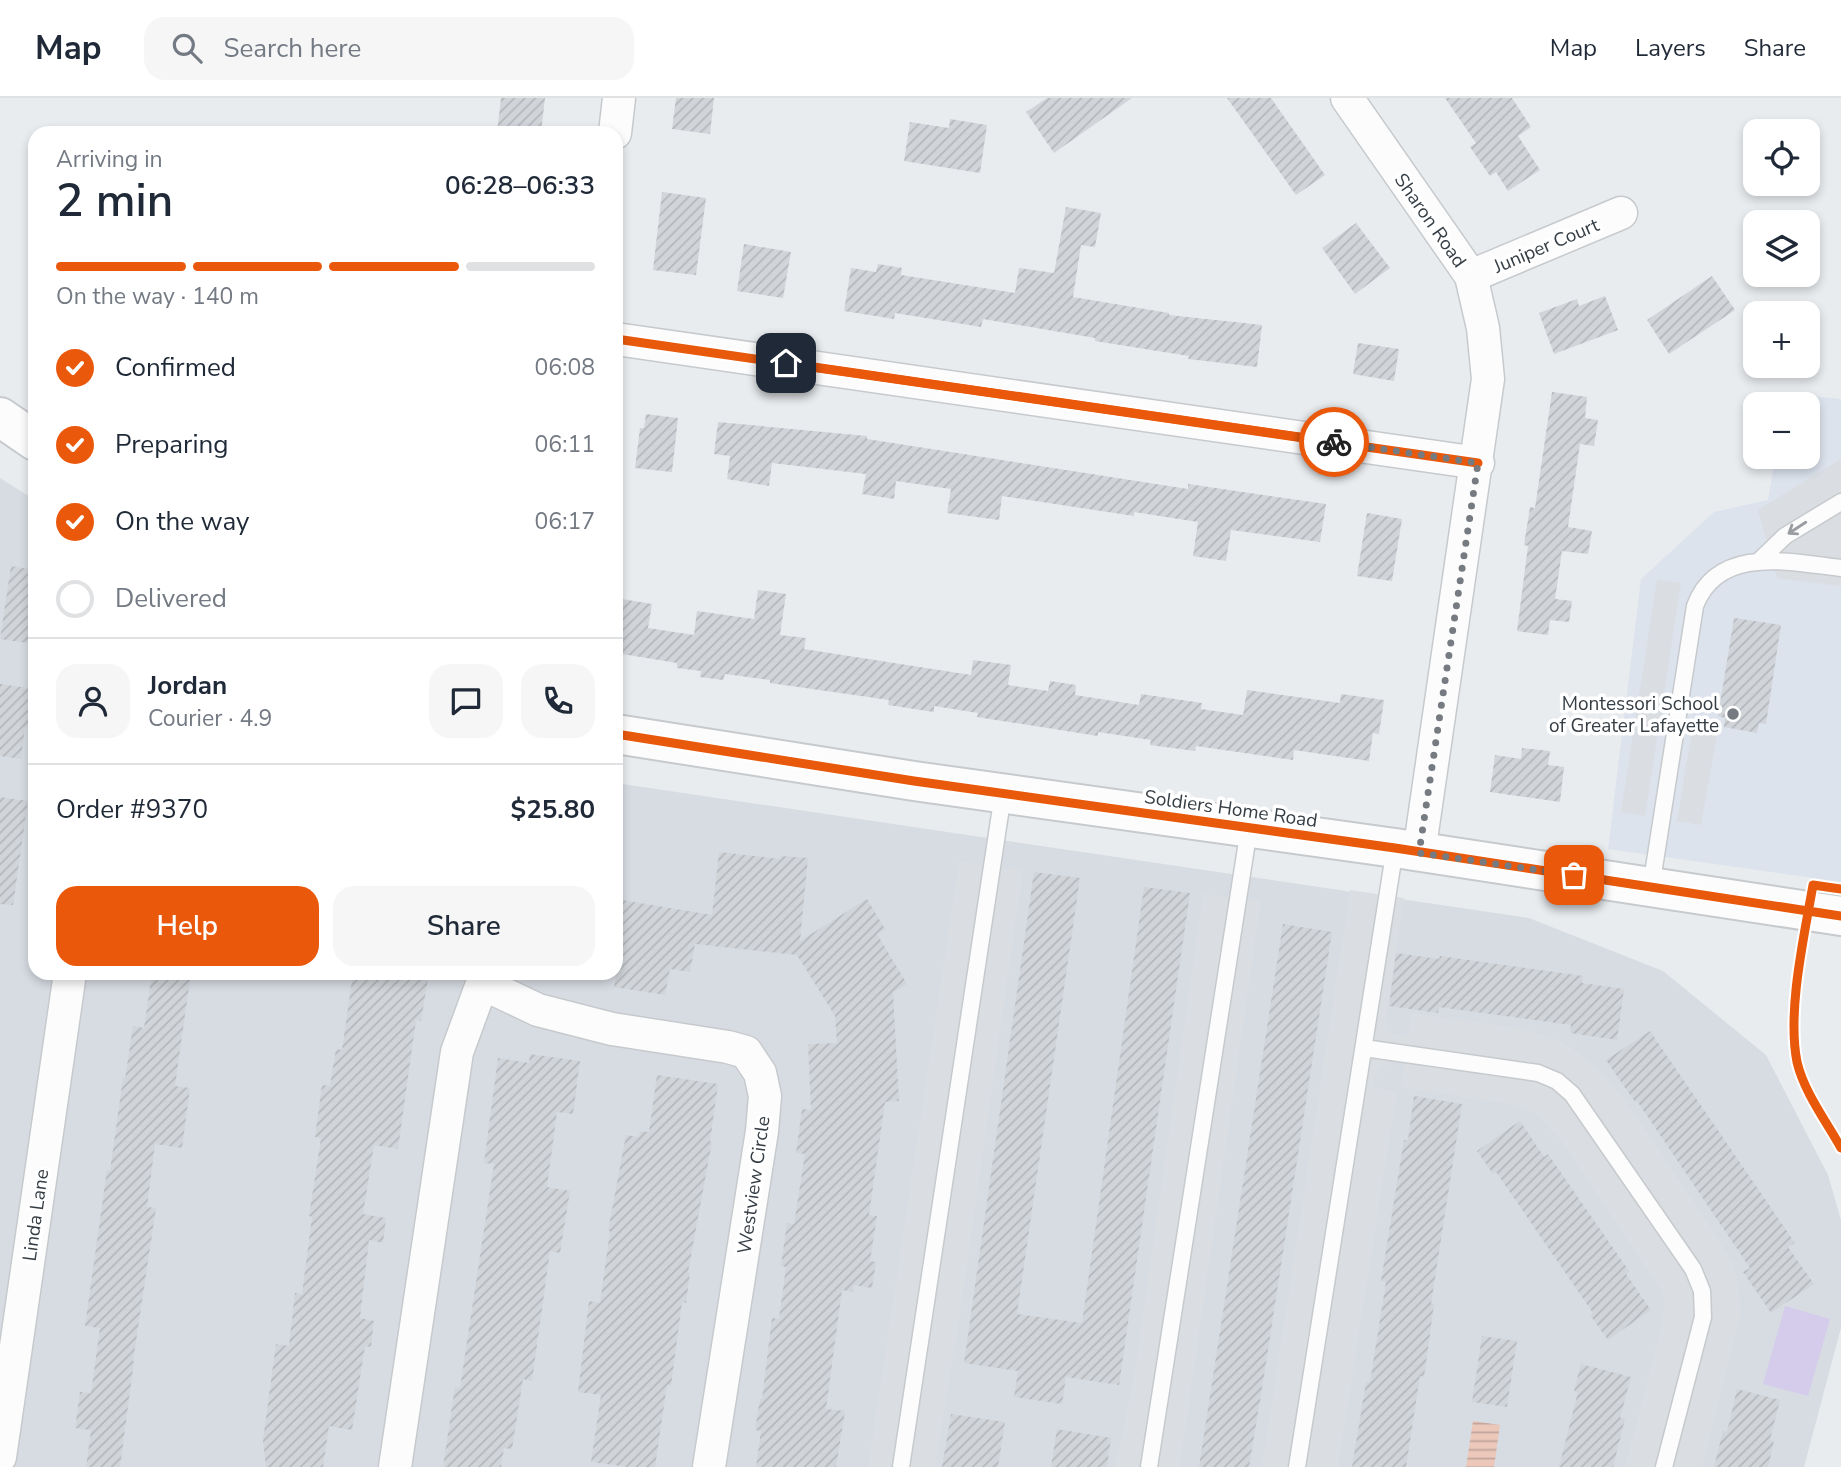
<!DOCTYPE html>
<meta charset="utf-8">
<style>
:root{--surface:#fff;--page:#f6f6f7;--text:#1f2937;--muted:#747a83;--line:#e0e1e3;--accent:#ea580c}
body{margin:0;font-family:"Nunito Sans",sans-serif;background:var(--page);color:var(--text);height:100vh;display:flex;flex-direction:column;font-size:26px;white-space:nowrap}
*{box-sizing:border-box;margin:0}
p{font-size:23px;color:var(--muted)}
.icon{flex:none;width:38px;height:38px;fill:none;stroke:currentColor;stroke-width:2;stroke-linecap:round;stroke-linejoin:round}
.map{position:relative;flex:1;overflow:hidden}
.sheet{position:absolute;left:28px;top:28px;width:595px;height:854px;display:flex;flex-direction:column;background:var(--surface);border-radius:21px;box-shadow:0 4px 10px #0003}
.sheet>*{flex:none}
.buttons{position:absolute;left:1743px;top:21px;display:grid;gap:14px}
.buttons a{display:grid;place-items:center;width:77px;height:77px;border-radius:14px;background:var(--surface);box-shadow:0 4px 10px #0003;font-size:35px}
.pin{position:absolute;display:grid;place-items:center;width:60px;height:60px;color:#fff;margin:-30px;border-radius:14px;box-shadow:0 4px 10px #0006}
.courier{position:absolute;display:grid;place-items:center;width:70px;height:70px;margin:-35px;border:5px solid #ea580c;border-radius:50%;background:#fff;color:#222;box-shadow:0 2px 9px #0007}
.head em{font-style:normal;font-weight:600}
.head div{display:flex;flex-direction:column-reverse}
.head{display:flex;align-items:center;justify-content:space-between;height:119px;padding:0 28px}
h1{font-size:46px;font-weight:600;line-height:52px}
.bar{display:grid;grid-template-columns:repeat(4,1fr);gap:10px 7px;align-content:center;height:84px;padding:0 28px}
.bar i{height:9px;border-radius:5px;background:var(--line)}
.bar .on{background:var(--accent)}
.bar p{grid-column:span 4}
.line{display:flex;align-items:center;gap:18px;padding:0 28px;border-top:2px solid var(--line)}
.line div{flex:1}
.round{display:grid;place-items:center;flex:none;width:74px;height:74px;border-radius:21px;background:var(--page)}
ol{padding:0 28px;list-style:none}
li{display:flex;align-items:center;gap:21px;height:77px}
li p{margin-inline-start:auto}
li .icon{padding:7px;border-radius:50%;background:var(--accent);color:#fff;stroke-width:4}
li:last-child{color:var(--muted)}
li i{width:38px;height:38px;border:4px solid var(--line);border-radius:50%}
.action{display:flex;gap:14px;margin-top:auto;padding:14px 28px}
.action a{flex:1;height:80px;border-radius:21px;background:var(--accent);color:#fff;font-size:28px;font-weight:600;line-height:80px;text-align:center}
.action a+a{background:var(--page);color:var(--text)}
header{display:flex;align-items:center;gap:42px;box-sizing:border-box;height:98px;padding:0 35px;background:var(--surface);border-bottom:2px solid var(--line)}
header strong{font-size:33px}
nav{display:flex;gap:38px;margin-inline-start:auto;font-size:24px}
.search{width:490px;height:63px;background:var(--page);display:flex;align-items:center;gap:18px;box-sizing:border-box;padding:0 24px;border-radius:21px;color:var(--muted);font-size:26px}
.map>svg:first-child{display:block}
.residential{fill:#d7dce3}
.education{fill:#dce3ed}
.pitch{fill:#d4ccea}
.parking{fill:#dadde1}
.water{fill:url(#water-rules)}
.building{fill:url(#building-hatch)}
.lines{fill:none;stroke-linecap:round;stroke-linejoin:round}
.service-casing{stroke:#c7cacd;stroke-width:19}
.minor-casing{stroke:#c7cacd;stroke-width:35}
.tertiary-casing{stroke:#c7cacd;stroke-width:42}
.service{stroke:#fcfcfd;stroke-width:16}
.minor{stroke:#fcfcfd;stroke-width:32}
.tertiary{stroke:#fcfcfd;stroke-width:38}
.cycleway-casing{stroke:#fff;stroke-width:13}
.cycleway{stroke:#e8590c;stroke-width:9}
.oneway{stroke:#999da1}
.done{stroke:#757b80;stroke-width:7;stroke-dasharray:0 12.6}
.route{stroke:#ea580c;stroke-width:9}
.poi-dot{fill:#757b80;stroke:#fff;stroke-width:2.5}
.labels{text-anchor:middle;stroke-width:7;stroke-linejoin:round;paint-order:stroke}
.street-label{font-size:19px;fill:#363e45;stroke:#fff}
.poi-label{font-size:19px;fill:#363e45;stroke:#fff;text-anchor:end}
</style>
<header>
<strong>Map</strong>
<div class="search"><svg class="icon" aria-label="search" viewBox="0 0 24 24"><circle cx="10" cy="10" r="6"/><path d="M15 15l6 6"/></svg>Search here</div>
<nav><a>Map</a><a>Layers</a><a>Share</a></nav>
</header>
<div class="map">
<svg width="1841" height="1369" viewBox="0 0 1841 1369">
<defs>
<pattern id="water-rules" width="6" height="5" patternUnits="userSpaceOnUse" patternTransform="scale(1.75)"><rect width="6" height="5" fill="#ecc8bb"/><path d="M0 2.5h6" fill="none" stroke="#c0a49a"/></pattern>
<pattern id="building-hatch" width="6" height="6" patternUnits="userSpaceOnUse" patternTransform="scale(1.75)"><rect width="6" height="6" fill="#d1d5d9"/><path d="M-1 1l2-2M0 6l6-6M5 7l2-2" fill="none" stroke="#b4b8bc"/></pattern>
</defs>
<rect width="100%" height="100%" fill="#e9ecef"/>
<path class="residential" d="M0,380L35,402V875H616V685L1529,820L1663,873L1766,957L1828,1077L1841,1122V1230L1804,1369H0Z"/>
<path class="education" d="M1786,295L1841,301V784L1608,751L1641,481L1714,414L1768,402L1775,359H1808V306H1784Z"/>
<path class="pitch" d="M1785,1208L1830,1221L1808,1298L1763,1286Z"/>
<path class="parking" d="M1841,361V488L1777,480L1758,412Z
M1657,482L1681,485L1645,718L1621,714Z
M1692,632L1717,637L1701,727L1677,723Z
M959,763L1023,772L961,1209L935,1369H868Z
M1350,792L1404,800L1386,923L1392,935L1408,938L1411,915L1520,930L1553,940L1572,950L1596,969L1626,1003L1715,1135L1733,1166L1739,1190L1740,1219L1702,1369H1625L1661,1229L1665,1204L1662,1194L1562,1044L1535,1015L1513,1007L1400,989L1405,965L1393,964L1380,970L1372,989L1397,993L1338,1369H1262Z
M1203,796L1261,803L1180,1369H1115L1133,1285Z"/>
<path class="water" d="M1473,1323L1500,1327L1494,1369H1466Z"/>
<path class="building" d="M501,0H545L541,35H497Z
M676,0H714L710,36L672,31Z
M1047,0H1132L1054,55L1026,14Z
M1227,0H1271L1325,77L1296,97Z
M1445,0H1512L1531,29L1518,38L1540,72L1508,93L1496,74L1490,78L1470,49L1476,45Z
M950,21L987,27L980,75L904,63L910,24L949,30Z
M662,94L706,100L696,177L653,172Z
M1066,109L1101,115L1095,149L1081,147L1073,199L1169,215V217L1262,227L1257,269L1188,261L1189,258L1095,243V240L983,221L981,229L895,215L894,221L844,213L851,170L876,174L878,166L902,170L901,177L1015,195L1019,170L1054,175Z
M1356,125L1390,170L1355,196L1322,150Z
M744,146L791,154L783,200L737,193Z
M1712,178L1735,212L1669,256L1647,222Z
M1605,198L1618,232L1554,256L1539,215L1577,201L1579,208Z
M1358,245L1399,251L1394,283L1353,276Z
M1552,294L1587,299L1585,320L1598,322L1594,348L1580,346L1568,429L1592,433L1588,456L1562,453L1555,501L1572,503L1569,524L1550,522L1548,537L1517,533L1528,448L1524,447L1530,409L1535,410Z
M646,316L678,320L672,374L635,370L640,330H644Z
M718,324L867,338V341L1188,391V386L1326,406L1320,444L1231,432L1226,463L1193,458L1198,424L1134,414V418L1002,398L999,422L947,415L951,391L896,383L894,401L862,396L866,376L772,365L769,388L727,381L730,358L714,356Z
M1367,415L1402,421L1392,483L1357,478Z
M11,468L35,472V546L0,541Z
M758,492L786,496L780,537L806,540L804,551L971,577L973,562L1011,567L1008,587L1048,593L1050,583L1076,587L1075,597L1139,607L1141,596L1202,605L1201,611L1243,617L1247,592L1340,605L1341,596L1384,602L1379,636L1373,635L1369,663L1294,652L1293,662L1196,648L1195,653L1150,647L1151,642L1098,634V638L977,619L978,615L934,608V614L888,607L889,602L770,585V582L725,576L723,582L700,579L701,573L677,570V565L616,555V500L652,506L648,530L694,537L697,513L754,521Z
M1734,520L1781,527L1766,626L1759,625L1757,635L1724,629L1725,620L1718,618Z
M0,586L35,591V630L25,629L21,661L0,658Z
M1522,650L1550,653L1548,667L1564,669L1560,704L1490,694L1495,657L1521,661Z
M0,699L28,703L13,807L0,806Z
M719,754L781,761V758L808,760L800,843L867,801L885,831L877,836L907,886L893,894L899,1003L885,1004L879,1046L869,1117L877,1118L870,1163L876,1164L872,1190L854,1187L853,1194L842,1192L826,1311L845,1313L836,1369H756L761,1333L755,1332L760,1301H762L772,1220L779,1221L786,1169L781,1168L787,1125L794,1126L805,1056L796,1055L802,1011L811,1012L808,946L837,945L835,918L797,857L695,846L690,874L670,871L665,897L614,889L616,876V801L712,817Z
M1034,774L1080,780L1017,1216L1082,1225L1144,789L1190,795L1119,1287L1066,1279L1062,1306L1014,1299L1018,1273L964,1265Z
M1283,826L1332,834L1265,1272L1249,1369H1199Z
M1396,855L1439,861L1440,858L1583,878L1582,885L1624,891L1617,942L1570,935L1571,927L1439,909L1438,915L1389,908Z
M152,875H191L175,988L190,990L182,1050L155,1046L147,1109L156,1110L133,1263H134L120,1369H86L91,1332L75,1330L80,1294L91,1295L100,1230L85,1228L107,1072L110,1073L123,980L125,981L133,928L144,930Z
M353,875H429L421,923L416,922L398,1051L374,1047L363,1116L386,1120L383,1145L369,1142L360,1220L374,1223L371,1249L365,1248L352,1332L329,1328L323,1369H266L263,1342L276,1246L289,1248L295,1195L302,1196L312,1119L309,1118L321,1040L315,1039L322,987L330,988L336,951L342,952Z
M1650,933L1795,1145L1788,1149L1814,1186L1771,1215L1743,1174L1750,1170L1637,1003L1635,1004L1606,962Z
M530,956L580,963L573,1016L557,1014L547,1089L570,1093L560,1155L550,1153L532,1283L523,1281L512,1351L504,1350L501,1369H443L455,1289L460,1290L494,1066L484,1065L498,960L529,965Z
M657,977L718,986L710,1044H712L688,1174L690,1175L686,1205L682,1204L671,1288L667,1287L655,1369H628L591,1364L601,1297L578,1294L589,1203L600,1205L610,1133H608L626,1037L639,1039L640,1033L649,1034Z
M1414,998L1462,1006L1431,1206H1434L1424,1279L1420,1278L1406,1369H1352L1366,1284H1370L1386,1184L1381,1183L1404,1042H1408Z
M1520,1023L1544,1059L1548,1056L1629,1173L1626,1176L1651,1212L1608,1242L1590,1217L1593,1215L1496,1074L1493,1076L1477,1053Z
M1482,1238L1517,1243L1507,1309L1472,1304Z
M1581,1266L1631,1279L1620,1320L1625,1321L1613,1369H1559L1578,1294L1574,1293Z
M1737,1291L1780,1302L1770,1342L1774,1343L1768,1369H1714L1723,1333L1727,1334Z
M951,1316L1005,1324L998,1369H942Z
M1057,1331L1111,1340L1107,1369H1051Z"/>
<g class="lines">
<g class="service-casing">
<path id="service" d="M1759,463L1785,438L1841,404
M1651,789L1695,508C1718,447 1790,464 1841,470
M1364,950L1538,975L1557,983L1572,996L1693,1171L1702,1193L1703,1219L1664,1369
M901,1369L1003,696
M1149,1369L1249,731
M1297,1369L1395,750"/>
</g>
<g class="minor-casing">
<path id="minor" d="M1347,0L1471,178L1483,230L1488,281L1419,755
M615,35L619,0
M1471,178L1621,115
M616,241L1478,365
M483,886L538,912L612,931L728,949L746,954L760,975L765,998L762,1033L709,1369
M0,1359L70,875
M395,1369L457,954L486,875"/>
</g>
<g class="tertiary-casing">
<path id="tertiary" d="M0,319L35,343
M616,636L914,683L1395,750L1841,818"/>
</g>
<use href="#service" class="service"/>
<use href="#minor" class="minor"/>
<use href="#tertiary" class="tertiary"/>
<g class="cycleway-casing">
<path id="cycleway" d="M616,241L1478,365
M616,636L914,683L1395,750L1841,818
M1841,791L1813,787C1804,839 1787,913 1797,964C1804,994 1826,1023 1841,1050"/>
</g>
<use href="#cycleway" class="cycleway"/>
</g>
<defs><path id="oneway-shaft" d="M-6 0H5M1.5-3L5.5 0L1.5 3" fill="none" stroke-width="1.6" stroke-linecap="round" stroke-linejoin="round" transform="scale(1.75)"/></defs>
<use class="oneway" href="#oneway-shaft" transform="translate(1797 430) rotate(147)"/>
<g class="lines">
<path class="done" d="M1334,344L1478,365L1419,755L1574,777"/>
<path class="route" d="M786,265L1334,344"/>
</g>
<circle class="poi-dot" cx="1733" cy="616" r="7"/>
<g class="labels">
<g class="street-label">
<text transform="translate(1431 122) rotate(55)" y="7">Sharon Road</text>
<text transform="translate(1546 147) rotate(-23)" y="7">Juniper Court</text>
<text transform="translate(1231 710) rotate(8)" y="7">Soldiers Home Road</text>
<text transform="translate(753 1087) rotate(-82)" y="7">Westview Circle</text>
<text transform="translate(35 1117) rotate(-82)" y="7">Linda Lane</text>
</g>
<g class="poi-label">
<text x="1719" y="612">Montessori School<tspan x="1719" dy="22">of Greater Lafayette</tspan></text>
</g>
</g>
</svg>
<div class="buttons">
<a><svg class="icon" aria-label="locate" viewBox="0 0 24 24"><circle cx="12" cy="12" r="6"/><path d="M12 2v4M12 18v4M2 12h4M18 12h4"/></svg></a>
<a><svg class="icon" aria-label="layers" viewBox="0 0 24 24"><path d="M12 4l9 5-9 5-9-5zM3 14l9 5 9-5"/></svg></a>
<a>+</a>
<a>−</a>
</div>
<div class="pin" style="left:1574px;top:777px;background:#ea580c"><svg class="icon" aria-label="bag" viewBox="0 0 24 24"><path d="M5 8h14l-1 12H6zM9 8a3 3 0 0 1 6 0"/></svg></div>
<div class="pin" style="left:786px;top:265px;background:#1f2937"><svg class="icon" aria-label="home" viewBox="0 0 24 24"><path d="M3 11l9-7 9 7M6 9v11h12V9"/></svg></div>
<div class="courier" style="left:1334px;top:344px"><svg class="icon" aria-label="bike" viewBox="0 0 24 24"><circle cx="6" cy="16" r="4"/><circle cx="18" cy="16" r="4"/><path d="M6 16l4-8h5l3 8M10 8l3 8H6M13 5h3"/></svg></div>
<section class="sheet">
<div class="head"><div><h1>2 min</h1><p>Arriving in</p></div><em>06:28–06:33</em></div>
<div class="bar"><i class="on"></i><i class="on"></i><i class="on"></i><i></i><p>On the way · 140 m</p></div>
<ol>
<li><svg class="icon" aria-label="check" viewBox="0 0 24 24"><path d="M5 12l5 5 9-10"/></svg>Confirmed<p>06:08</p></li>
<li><svg class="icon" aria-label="check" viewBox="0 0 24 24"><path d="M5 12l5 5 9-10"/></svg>Preparing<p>06:11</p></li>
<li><svg class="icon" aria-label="check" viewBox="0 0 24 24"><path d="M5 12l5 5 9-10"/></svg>On the way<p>06:17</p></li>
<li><i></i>Delivered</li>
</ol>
<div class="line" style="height:126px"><a class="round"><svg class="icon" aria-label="person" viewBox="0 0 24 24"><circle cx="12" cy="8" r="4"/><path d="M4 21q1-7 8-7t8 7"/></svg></a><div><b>Jordan</b><p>Courier · 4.9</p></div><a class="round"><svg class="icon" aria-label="chat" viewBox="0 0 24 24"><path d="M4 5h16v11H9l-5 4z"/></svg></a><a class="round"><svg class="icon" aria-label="phone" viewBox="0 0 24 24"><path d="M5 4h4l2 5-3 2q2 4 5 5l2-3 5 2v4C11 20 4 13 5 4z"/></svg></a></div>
<div class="line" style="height:91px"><div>Order #9370</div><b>$25.80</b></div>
<div class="action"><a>Help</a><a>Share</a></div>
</section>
</div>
